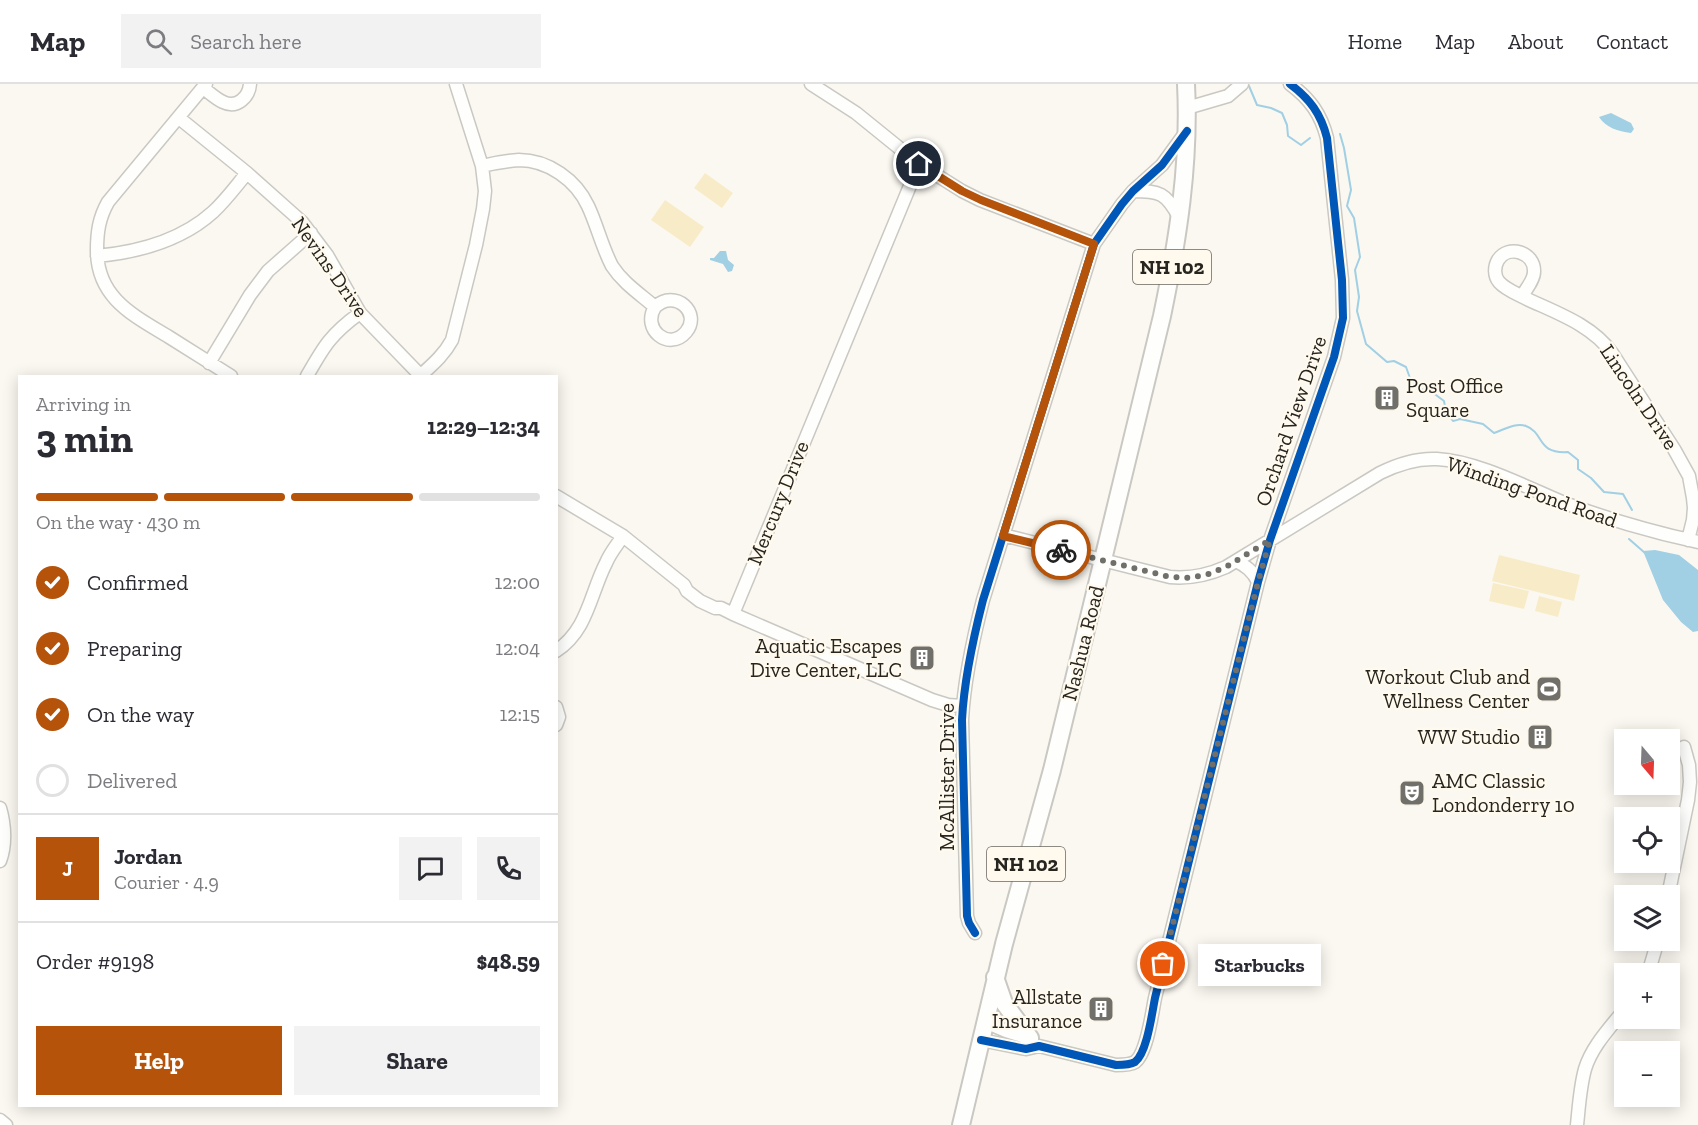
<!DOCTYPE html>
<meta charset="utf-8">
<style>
:root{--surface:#fff;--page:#f2f2f3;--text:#2b2b33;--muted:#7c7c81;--line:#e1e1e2;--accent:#b45309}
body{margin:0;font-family:"Zilla Slab",serif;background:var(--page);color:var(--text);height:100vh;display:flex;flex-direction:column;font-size:22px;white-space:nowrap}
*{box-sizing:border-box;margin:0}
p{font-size:20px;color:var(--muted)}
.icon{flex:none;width:33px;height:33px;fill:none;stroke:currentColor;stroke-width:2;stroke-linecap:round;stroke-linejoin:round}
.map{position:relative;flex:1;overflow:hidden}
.panel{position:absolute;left:18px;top:291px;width:540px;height:732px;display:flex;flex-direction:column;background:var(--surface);border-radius:0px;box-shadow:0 3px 15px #0003}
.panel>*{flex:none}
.needle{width:39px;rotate:161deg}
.controls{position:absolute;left:1614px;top:645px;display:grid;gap:12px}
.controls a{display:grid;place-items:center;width:66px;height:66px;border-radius:0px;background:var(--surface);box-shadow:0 3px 15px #0003;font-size:30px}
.pin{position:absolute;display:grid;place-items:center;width:51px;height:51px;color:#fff;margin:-26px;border:3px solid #fff;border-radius:50%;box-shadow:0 2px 6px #0007}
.courier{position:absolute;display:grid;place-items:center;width:60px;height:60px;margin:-30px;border:4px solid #b45309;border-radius:50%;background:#fff;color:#222;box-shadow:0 2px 8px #0007}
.bubble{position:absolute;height:42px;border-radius:0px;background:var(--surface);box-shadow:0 3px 15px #0003;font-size:20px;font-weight:700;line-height:42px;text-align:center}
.headline em{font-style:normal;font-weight:700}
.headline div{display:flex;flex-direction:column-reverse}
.headline{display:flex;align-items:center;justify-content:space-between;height:102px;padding:0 18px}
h1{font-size:39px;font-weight:700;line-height:45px}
.bar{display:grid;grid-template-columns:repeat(4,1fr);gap:9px 6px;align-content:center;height:72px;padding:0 18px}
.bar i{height:8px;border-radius:4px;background:var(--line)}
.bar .current{background:var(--accent)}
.bar p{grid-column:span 4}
.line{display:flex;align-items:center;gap:15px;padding:0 18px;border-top:2px solid var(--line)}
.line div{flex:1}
.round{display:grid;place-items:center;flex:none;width:63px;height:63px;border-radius:0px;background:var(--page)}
ol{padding:0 18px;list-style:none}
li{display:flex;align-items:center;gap:18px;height:66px}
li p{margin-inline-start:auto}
li .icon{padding:6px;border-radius:50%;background:var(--accent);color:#fff;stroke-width:4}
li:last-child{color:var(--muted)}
li i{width:33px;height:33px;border:3px solid var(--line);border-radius:50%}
.action{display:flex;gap:12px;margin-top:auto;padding:12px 18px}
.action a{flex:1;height:69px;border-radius:0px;background:var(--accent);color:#fff;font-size:24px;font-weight:700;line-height:69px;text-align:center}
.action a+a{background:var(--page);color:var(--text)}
header{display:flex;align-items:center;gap:36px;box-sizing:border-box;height:84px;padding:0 30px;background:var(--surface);border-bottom:2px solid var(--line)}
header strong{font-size:28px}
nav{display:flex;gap:33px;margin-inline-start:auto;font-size:21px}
.search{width:420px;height:54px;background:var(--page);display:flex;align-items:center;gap:15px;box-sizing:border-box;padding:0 21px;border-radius:0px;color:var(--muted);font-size:22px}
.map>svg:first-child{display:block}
.pitch{fill:#f8ecc8}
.water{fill:#a1cfe4}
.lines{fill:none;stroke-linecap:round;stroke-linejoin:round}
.stream{stroke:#a1cfe4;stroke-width:2}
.minor-casing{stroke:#cac8c2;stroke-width:15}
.major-casing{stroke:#cac8c2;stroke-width:20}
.minor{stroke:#fefefd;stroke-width:12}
.major{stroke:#fefefd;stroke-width:16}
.cycleway-casing{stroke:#fffaed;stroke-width:11}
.cycleway{stroke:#0057b8;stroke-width:8}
.done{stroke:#716f69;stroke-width:6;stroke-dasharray:0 10.8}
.route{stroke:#b45309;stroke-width:8}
.labels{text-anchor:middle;stroke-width:4.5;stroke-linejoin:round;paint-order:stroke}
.shield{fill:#fffaed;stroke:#68655e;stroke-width:1.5}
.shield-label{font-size:20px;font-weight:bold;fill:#272520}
.street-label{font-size:21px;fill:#272520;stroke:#fffaed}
.poi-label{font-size:21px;fill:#272520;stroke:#fffaed;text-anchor:end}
</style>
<header>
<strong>Map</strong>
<div class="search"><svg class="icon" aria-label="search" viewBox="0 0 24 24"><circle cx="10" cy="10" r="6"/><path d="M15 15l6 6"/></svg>Search here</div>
<nav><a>Home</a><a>Map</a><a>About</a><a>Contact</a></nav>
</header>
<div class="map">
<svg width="1698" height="1041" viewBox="0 0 1698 1041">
<rect width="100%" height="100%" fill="#fbf8f1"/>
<path class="pitch" d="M705,89L733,109L722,124L694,104Z
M665,116L704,143L690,163L651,136Z
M1499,471L1580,491L1574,517L1492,497Z
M1493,499L1529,507L1524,525L1489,517Z
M1539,512L1562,518L1558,533L1535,527Z"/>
<path class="water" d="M1611,29L1631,39L1634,45L1631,49C1618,47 1606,44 1599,33Z
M720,167H726L728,176L734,181L732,187L728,188L723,180L710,176V174H714Z
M1655,466L1679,471L1698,486V547L1693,548L1681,538L1663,516L1643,467Z"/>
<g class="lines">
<path class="stream" d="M1249,2L1257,21L1271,24L1282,29L1287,41L1288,52L1301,61L1310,54
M1340,50L1344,64L1351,106L1347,122L1354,134L1360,173L1355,186L1359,213L1357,227L1366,260L1387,278L1394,277L1406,283L1410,294L1420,305L1432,308L1444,317L1446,328L1453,337L1460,335L1483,340L1494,349C1503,346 1516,338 1526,342C1545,349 1536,370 1568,368L1578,376V385L1591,394L1604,408L1623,410L1632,426
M1629,455L1645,469"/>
<g class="minor-casing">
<path id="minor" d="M206,0L108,118C99,134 97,148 97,166C97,214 133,231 169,253C190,266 210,279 231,292
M811,0L856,29L919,80L962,107L980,116L1094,160
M203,4C209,8 216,15 223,18C237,25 249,13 250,0
M1187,24L1228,12L1242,0
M179,34L247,89L302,138L327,171L360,229L421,292
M919,80L733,530L932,616L948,621L962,622
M482,82C494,79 506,77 519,76C548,76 576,96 588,122C597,141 602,163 612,182C623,199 640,210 655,223C641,245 669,268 686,248C702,229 675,204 655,223
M1133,107C1160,107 1166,109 1179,133
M97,172C139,168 181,157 213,128C226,116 236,102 247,89
M1522,212C1526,205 1534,196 1534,188C1535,168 1508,160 1498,176C1494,183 1494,192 1499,198C1506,206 1518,210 1527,215C1557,229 1592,241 1612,269L1674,365L1689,392L1693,414L1694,424L1693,436L1688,456
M209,279L250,211L268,187L311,149
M307,292C324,262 331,250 360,229
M420,292C432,281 444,271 452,256L476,161L483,125L485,107L482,82L456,0
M556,412L623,452L684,501L687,507L700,517L715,524H721L733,530
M1003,451L1170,493C1191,495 1208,491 1226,483L1380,389C1398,380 1417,374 1437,375C1476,377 1526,403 1562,418C1607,435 1652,448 1698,458
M1236,477C1246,482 1253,487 1258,498
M556,567C588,546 590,510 606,479C610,469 617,461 623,452
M556,623L559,633L556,641
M0,724C5,741 6,761 0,777
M1668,812L1688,716L1690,698L1689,681L1684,663
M975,849L969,839L967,832L962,636C964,596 973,555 983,516L1094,160L1122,120L1133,107L1162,81L1186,48
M1648,890L1658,856
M985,938L1006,947L1032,955
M981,956L1026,965L1039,962L1116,981C1123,981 1130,981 1135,978C1147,969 1152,929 1155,914L1258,498L1270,456L1334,273L1343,234L1342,196L1327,54C1321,30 1310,15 1290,0
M0,1036L6,1041
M1577,1041C1579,1022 1580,1003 1585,985C1592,962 1610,944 1624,926"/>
</g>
<g class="major-casing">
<path id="major" d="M995,893L1004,919L1030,954
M961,1041L1004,860L1052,686L1162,232C1178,155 1190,79 1186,0"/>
</g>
<use href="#minor" class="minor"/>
<use href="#major" class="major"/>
<g class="cycleway-casing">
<path id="cycleway" d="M975,849L969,839L967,832L962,636C964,596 973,555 983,516L1094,160L1122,120L1133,107L1162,81L1187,47
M981,956L1026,965L1039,962L1116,981C1123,981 1130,981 1135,978C1147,969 1152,929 1155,914L1258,498L1270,456L1334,273L1343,234L1342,196L1327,54C1321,30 1310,15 1290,0"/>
</g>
<use href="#cycleway" class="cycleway"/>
</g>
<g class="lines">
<path class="done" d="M1061,466L1170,493L1190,494L1209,490L1226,483L1270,456L1258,498L1163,880"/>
<path class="route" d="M919,80L962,107L981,116L1094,160L1003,452L1061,466"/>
</g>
<defs>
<g id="building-square" transform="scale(1.35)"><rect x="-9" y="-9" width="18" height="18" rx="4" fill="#716f69" stroke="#fffaed"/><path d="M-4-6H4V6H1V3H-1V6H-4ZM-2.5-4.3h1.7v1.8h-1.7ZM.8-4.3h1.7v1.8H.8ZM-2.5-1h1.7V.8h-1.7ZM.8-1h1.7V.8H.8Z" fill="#fff"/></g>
<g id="stadium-square" transform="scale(1.35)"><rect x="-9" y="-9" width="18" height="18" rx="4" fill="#716f69" stroke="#fffaed"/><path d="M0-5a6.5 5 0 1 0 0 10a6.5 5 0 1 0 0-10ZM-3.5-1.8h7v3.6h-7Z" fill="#fff"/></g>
<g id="theatre-square" transform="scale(1.35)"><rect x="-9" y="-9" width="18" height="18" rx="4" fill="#716f69" stroke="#fffaed"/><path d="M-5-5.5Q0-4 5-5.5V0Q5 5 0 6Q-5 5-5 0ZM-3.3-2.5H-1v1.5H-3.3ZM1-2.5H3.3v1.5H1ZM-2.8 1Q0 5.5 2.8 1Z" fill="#fff"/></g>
</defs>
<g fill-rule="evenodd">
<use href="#building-square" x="1387" y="314"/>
<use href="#building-square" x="922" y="574"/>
<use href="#stadium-square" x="1549" y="605"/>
<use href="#building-square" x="1540" y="653"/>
<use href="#theatre-square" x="1412" y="709"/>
<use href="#building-square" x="1101" y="925"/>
</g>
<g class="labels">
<g class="shield">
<rect x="1133" y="166" width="78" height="34" rx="4.5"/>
<rect x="987" y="763" width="78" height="34" rx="4.5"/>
</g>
<g class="shield-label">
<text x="1172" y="190">NH 102</text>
<text x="1026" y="787">NH 102</text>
</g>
<g class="street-label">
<text transform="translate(330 183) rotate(55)" y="7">Nevins Drive</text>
<text transform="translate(1639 313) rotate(56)" y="7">Lincoln Drive</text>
<text transform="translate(1291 337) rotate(-71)" y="7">Orchard View Drive</text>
<text transform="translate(1532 408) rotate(19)" y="7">Winding Pond Road</text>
<text transform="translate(778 419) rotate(-68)" y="7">Mercury Drive</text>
<text transform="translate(1083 559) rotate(-76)" y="7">Nashua Road</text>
<text transform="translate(947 693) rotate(-90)" y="7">McAllister Drive</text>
</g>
<g class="poi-label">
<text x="1406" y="309" text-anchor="start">Post Office<tspan x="1406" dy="24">Square</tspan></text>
<text x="902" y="569">Aquatic Escapes<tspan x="902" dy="24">Dive Center, LLC</tspan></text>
<text x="1530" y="600">Workout Club and<tspan x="1530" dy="24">Wellness Center</tspan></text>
<text x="1520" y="660">WW Studio</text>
<text x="1432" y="704" text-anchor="start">AMC Classic<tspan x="1432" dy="24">Londonderry 10</tspan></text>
<text x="1082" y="920">Allstate<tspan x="1082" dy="24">Insurance</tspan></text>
</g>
</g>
</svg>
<div class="controls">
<a><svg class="needle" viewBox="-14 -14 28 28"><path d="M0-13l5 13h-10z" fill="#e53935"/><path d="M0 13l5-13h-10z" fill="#7c7c81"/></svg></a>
<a><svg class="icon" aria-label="locate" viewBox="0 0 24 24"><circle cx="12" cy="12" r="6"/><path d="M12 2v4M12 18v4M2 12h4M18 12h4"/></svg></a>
<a><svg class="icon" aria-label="layers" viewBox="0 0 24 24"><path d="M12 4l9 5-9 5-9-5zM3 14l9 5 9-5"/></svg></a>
<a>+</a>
<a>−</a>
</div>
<div class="pin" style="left:1163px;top:880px;background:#ea580c"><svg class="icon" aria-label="bag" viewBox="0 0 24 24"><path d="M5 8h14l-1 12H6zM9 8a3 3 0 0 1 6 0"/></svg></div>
<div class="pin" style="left:919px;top:80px;background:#1f2937"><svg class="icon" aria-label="home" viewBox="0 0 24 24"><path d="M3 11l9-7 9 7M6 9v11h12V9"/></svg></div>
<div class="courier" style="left:1061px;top:466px"><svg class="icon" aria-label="bike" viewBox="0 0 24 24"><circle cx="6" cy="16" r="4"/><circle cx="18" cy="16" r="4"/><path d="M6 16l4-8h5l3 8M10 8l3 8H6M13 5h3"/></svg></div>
<div class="bubble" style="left:1198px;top:860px;width:123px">Starbucks</div>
<section class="panel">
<div class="headline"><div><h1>3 min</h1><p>Arriving in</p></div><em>12:29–12:34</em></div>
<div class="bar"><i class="current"></i><i class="current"></i><i class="current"></i><i></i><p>On the way · 430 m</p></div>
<ol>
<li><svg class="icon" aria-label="check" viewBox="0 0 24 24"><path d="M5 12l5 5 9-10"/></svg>Confirmed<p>12:00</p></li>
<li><svg class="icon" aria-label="check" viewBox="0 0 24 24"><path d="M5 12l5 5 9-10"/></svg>Preparing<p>12:04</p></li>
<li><svg class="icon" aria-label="check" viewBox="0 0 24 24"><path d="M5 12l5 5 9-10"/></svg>On the way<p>12:15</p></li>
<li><i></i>Delivered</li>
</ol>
<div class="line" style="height:108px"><b class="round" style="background:var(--accent);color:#fff">J</b><div><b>Jordan</b><p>Courier · 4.9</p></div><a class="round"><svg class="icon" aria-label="chat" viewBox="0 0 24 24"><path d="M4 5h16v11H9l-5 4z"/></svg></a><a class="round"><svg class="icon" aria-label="phone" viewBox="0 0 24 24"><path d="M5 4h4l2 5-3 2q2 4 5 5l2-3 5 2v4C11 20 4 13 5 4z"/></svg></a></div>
<div class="line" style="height:78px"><div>Order #9198</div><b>$48.59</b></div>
<div class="action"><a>Help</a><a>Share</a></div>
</section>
</div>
